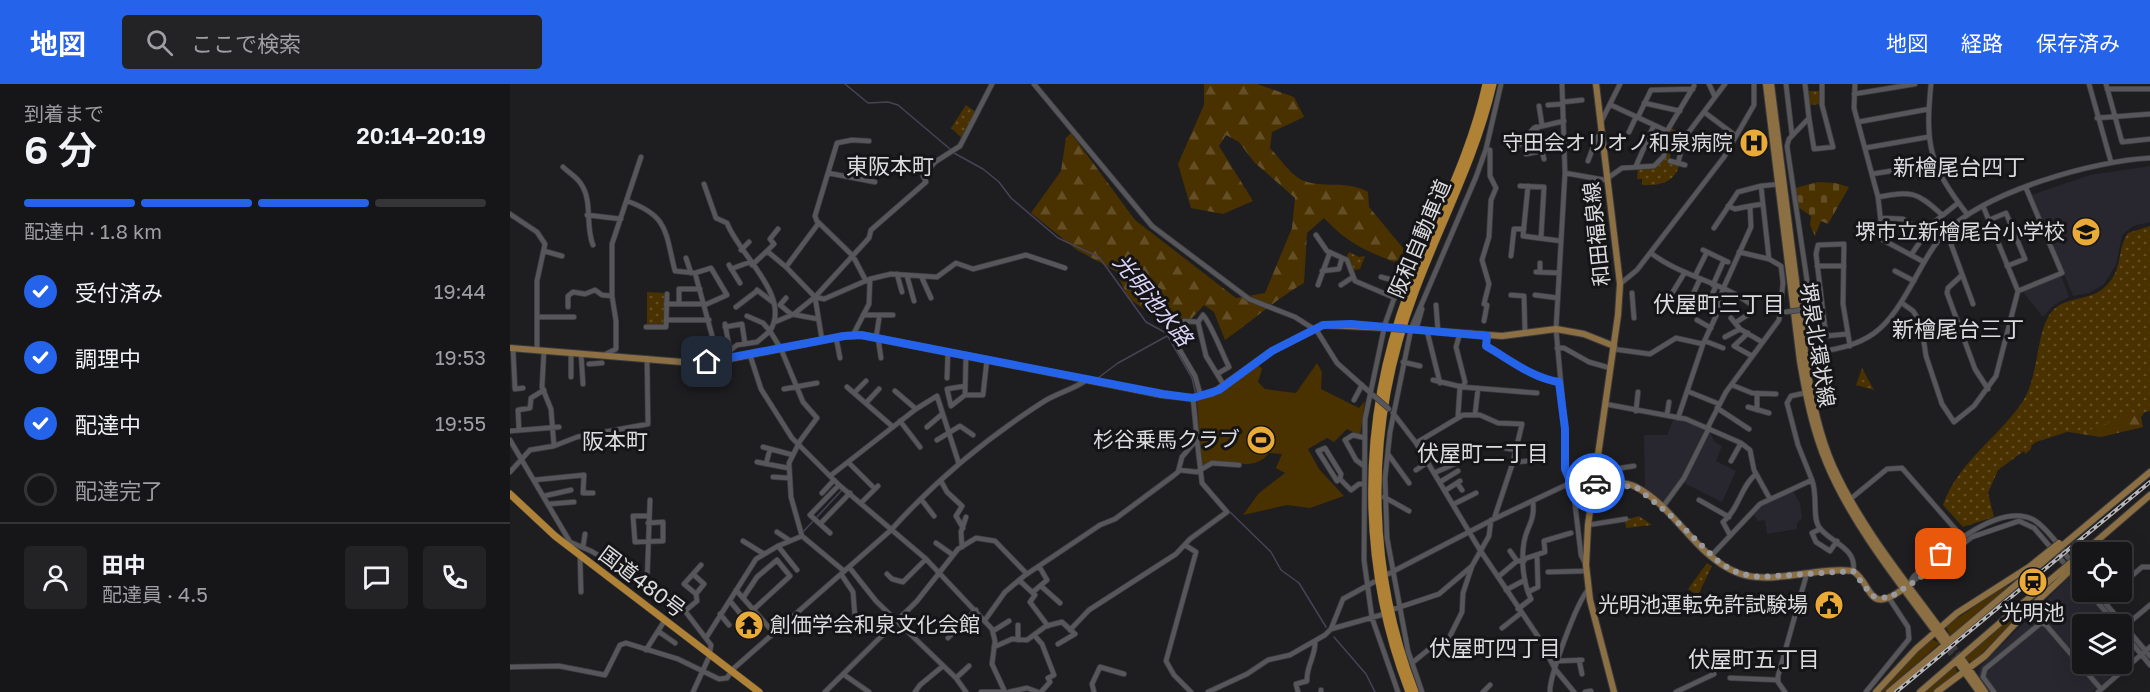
<!DOCTYPE html>
<html lang="ja">
<meta charset="utf-8">
<style>
:root{--surface:#161619;--page:#232326;--text:#f1f3f6;--muted:#9e9fa2;--line:#353538;--accent:#2563eb}
body{margin:0;font-family:"Golos Text","Noto Sans JP",sans-serif;background:var(--page);color:var(--text);height:100vh;display:flex;flex-direction:column;font-size:22px;white-space:nowrap}
*{box-sizing:border-box;margin:0}
p{font-size:20px;color:var(--muted)}
.icon{flex:none;width:33px;height:33px;fill:none;stroke:currentColor;stroke-width:2;stroke-linecap:round;stroke-linejoin:round}
.map{position:relative;flex:1;overflow:hidden}
.drawer{display:flex;flex-direction:column;background:var(--surface);width:510px}
.drawer>*{flex:none}
.controls{position:absolute;left:1562px;top:458px;display:grid;gap:12px}
.controls a{display:grid;place-items:center;width:60px;height:60px;border-radius:6px;background:var(--surface);box-shadow:0 6px 24px #0002,0 0 0 2px var(--line);font-size:30px}
.pin{position:absolute;display:grid;place-items:center;width:51px;height:51px;color:#fff;margin:-26px;border-radius:12px;box-shadow:0 3px 9px #0006}
.courier{position:absolute;display:grid;place-items:center;width:60px;height:60px;margin:-30px;border:4px solid #2563eb;border-radius:50%;background:#fff;color:#222;box-shadow:0 2px 8px #0007}
.head em{font-style:normal;font-weight:600}
.head div{display:flex;flex-direction:column-reverse}
.head{display:flex;align-items:center;justify-content:space-between;height:102px;padding:0 24px}
h1{font-size:39px;font-weight:600;line-height:45px}
.bar{display:grid;grid-template-columns:repeat(4,1fr);gap:9px 6px;align-content:center;height:72px;padding:0 24px}
.bar i{height:8px;border-radius:4px;background:var(--line)}
.bar .active{background:var(--accent)}
.bar p{grid-column:span 4}
.line{display:flex;align-items:center;gap:15px;padding:0 24px;border-top:2px solid var(--line)}
.line div{flex:1}
.round{display:grid;place-items:center;flex:none;width:63px;height:63px;border-radius:6px;background:var(--page)}
ol{padding:0 24px;list-style:none}
li{display:flex;align-items:center;gap:18px;height:66px}
li p{margin-inline-start:auto}
li .icon{padding:6px;border-radius:50%;background:var(--accent);color:#fff;stroke-width:4}
li:last-child{color:var(--muted)}
li i{width:33px;height:33px;border:3px solid var(--line);border-radius:50%}
header{display:flex;align-items:center;gap:36px;box-sizing:border-box;height:84px;padding:0 30px;background:var(--accent);color:#fff}
header strong{font-size:28px}
nav{display:flex;gap:33px;margin-inline-start:auto;font-size:21px}
.search{width:420px;height:54px;background:var(--page);display:flex;align-items:center;gap:15px;box-sizing:border-box;padding:0 21px;border-radius:6px;color:var(--muted);font-size:22px}
main{display:flex;flex:1;min-height:0}
.map>svg:first-child{display:block}
.built{fill:#28262f}
.green{fill:#4a3100}
.forest{fill:url(#forest-firs)}
.cemetery{fill:url(#cemetery-stones)}
.park{fill:url(#park-dots)}
.lines{fill:none;stroke-linecap:round;stroke-linejoin:round}
.stream{stroke:#484257;stroke-width:1.5}
.major-tunnel{stroke:#3a3a3d;stroke-width:6;stroke-dasharray:6 3;stroke-linecap:butt}
.minor-casing{stroke:#3b3b3e;stroke-width:6}
.major-casing{stroke:#3b3b3e;stroke-width:8}
.highway-casing{stroke:#3b3b3e;stroke-width:8}
.minor{stroke:#57565a;stroke-width:4.5}
.major{stroke:#8c7044;stroke-width:6}
.highway{stroke:#b08236;stroke-width:7}
.rail-casing{stroke:#b8b7ba;stroke-width:4}
.rail{stroke:#151518;stroke-width:1.5;stroke-dasharray:4.5;stroke-linecap:butt}
.minor-bridge-casing{stroke:#3b3b3e;stroke-width:6;stroke-linecap:butt}
.major-bridge-casing{stroke:#3b3b3e;stroke-width:8;stroke-linecap:butt}
.minor-bridge{stroke:#57565a;stroke-width:4.5}
.major-bridge{stroke:#8c7044;stroke-width:6}
.done{stroke:#9a999c;stroke-width:6;stroke-dasharray:0 10.8}
.route{stroke:#2563eb;stroke-width:8}
.labels{text-anchor:middle;stroke-width:6;stroke-linejoin:round;paint-order:stroke}
.poi-label{font-size:21px;fill:#dcdbde;stroke:#151518;text-anchor:end}
.street-label{font-size:21px;fill:#dcdbde;stroke:#151518}
.neighbourhood-label{font-size:22px;fill:#dcdbde;stroke:#151518}
.water-label{font-size:22px;font-style:italic;fill:#ddd5f8;stroke:#151518}
</style>
<header>
<strong>地図</strong>
<div class="search"><svg class="icon" aria-label="search" viewBox="0 0 24 24"><circle cx="10" cy="10" r="6"/><path d="M15 15l6 6"/></svg>ここで検索</div>
<nav><a>地図</a><a>経路</a><a>保存済み</a></nav>
</header>
<main>
<section class="drawer">
<div class="head"><div><h1>6 分</h1><p>到着まで</p></div><em>20:14–20:19</em></div>
<div class="bar"><i class="active"></i><i class="active"></i><i class="active"></i><i></i><p>配達中 · 1.8 km</p></div>
<ol>
<li><svg class="icon" aria-label="check" viewBox="0 0 24 24"><path d="M5 12l5 5 9-10"/></svg>受付済み<p>19:44</p></li>
<li><svg class="icon" aria-label="check" viewBox="0 0 24 24"><path d="M5 12l5 5 9-10"/></svg>調理中<p>19:53</p></li>
<li><svg class="icon" aria-label="check" viewBox="0 0 24 24"><path d="M5 12l5 5 9-10"/></svg>配達中<p>19:55</p></li>
<li><i></i>配達完了</li>
</ol>
<div class="line" style="height:108px"><a class="round"><svg class="icon" aria-label="person" viewBox="0 0 24 24"><circle cx="12" cy="8" r="4"/><path d="M4 21q1-7 8-7t8 7"/></svg></a><div><b>田中</b><p>配達員 · 4.5</p></div><a class="round"><svg class="icon" aria-label="chat" viewBox="0 0 24 24"><path d="M4 5h16v11H9l-5 4z"/></svg></a><a class="round"><svg class="icon" aria-label="phone" viewBox="0 0 24 24"><path d="M5 4h4l2 5-3 2q2 4 5 5l2-3 5 2v4C11 20 4 13 5 4z"/></svg></a></div>
</section>
<div class="map">
<svg width="1640" height="608" viewBox="0 0 1640 608">
<defs>
<pattern id="forest-firs" width="22" height="20" patternUnits="userSpaceOnUse" patternTransform="scale(1.5)"><rect width="22" height="20" fill="#4a3100"/><path d="M5 1l3.5 6h-7zM16 11l3.5 6h-7z" fill="#644e25"/></pattern>
<pattern id="cemetery-stones" width="16" height="16" patternUnits="userSpaceOnUse" patternTransform="scale(1.5)"><rect width="16" height="16" fill="#4a3100"/><path d="M2 7V4a2 2 0 0 1 4 0v3zM10 15v-3a2 2 0 0 1 4 0v3z" fill="#644e25"/></pattern>
<pattern id="park-dots" width="8" height="8" patternUnits="userSpaceOnUse" patternTransform="scale(1.5)"><rect width="8" height="8" fill="#4a3100"/><path d="M2 2h.1M6 6h.1" fill="none" stroke="#644e25" stroke-width="1.8" stroke-linecap="round"/></pattern>
</defs>
<rect width="100%" height="100%" fill="#1e1e21"/>
<path class="built" d="M1640,82V138L1623,142L1612,151L1606,181L1594,200L1579,209L1563,212L1521,111L1580,91Z
M1551,191L1559,213L1544,221L1533,233L1512,207Z
M1164,334L1197,346L1173,393L1154,420L1135,406L1134,351H1157Z
M1199,347L1205,358L1212,362L1206,377L1226,387L1212,418L1172,398Z
M1283,407L1290,419L1292,434L1287,439V445L1257,450L1255,436L1248,437L1242,429L1254,420Z
M1562,490L1572,507H1575L1602,540H1572V579H1611V551L1624,567V573L1582,608H1479L1468,592L1470,583Z"/>
<path class="green" d="M747,279L752,285L748,298L755,305L786,309L807,279L812,288L811,305L849,324L855,317L850,352L837,345L824,358L817,354L798,365L809,385L834,412L800,424L777,421L733,431L749,409L775,389L766,384L772,370L759,369C741,393 712,368 692,383L687,316L712,307Z
M1497,500L1499,503L1440,552L1436,542Z
M1514,522L1515,524L1464,578L1457,577L1455,573Z
M1421,555L1430,559L1374,608H1369L1408,565Z
M1445,581L1448,592L1422,608H1412Z"/>
<path class="forest" d="M694,0H747L784,13L794,33L762,48L760,64C769,73 779,89 790,95C811,106 836,95 858,108L859,123L893,164V174L884,178C852,165 838,159 814,134L797,149L794,199C766,215 742,237 715,256L704,228L694,221L680,236L667,233L658,242L618,214L606,187L567,166L521,129L551,87L556,54L561,49L625,136L726,214L755,209L782,144L785,114L744,78L729,58L716,51L709,62L743,117L713,130L681,124L668,80L694,21Z
M1640,321L1631,333L1633,343L1591,353L1552,347L1522,358L1521,365L1515,370L1513,363L1516,356Z"/>
<path class="cemetery" d="M1308,98L1325,99L1339,103L1318,140L1311,137L1305,152L1300,141L1301,132L1289,124L1285,104Z"/>
<path class="park" d="M1299,7H1310V20L1300,21Z
M456,21L466,28L453,55L441,44Z
M1161,44L1166,47L1159,78L1169,82C1164,99 1148,102 1132,101V95H1127L1128,84L1141,85L1152,77Z
M1376,136H1388L1387,144L1379,156L1374,148Z
M1640,142V327L1615,332L1583,345L1557,348L1526,358L1488,386L1478,409L1484,433L1453,443L1433,421C1448,378 1489,353 1513,317C1529,292 1526,250 1540,230C1553,211 1581,218 1596,202C1614,184 1606,167 1618,149Z
M839,168L849,173L855,172L850,185L843,186L837,172Z
M137,208L155,209L154,242H137Z
M1352,284L1364,306L1346,301Z
M1129,432L1142,441L1116,444L1115,436Z
M1197,479L1202,482L1188,511L1178,505Z"/>
<g class="lines">
<path class="stream" d="M335,0L358,19L378,18L388,21L440,65
M444,69L473,85L489,98L501,114L548,154L589,173L636,238L656,249L682,294L686,311
M588,294L608,279L657,252
M720,428L761,468L771,486L789,499L816,543
M293,448L332,406
M824,553L856,590L865,608
M59,582L81,586"/>
<path class="major-tunnel" d="M1437,554L1452,575
M1433,558L1448,579"/>
<g class="minor-casing">
<path id="minor" d="M524,0L642,142L739,215L785,233L807,247L827,279L864,312
M1052,0L1055,89L1046,245L1055,345V385L1064,412L1071,471L1076,481
M1199,0L1205,13
M1276,0L1282,51
M1295,0L1299,34L1279,55L1277,62L1301,223L1299,225
M1345,0L1344,24L1368,113L1373,156L1414,178
M1421,0C1415,61 1419,81 1457,130
M1579,0L1601,78
M1596,0L1612,58L1640,55
M1597,5H1640
M1344,10L1405,0
M1053,18L1072,16
M1134,19L1170,27
M1038,21L1053,20
M1101,21L1157,47
M1029,22L1032,41
M1194,28L1226,52
M1128,33L1141,6L1183,5
M1299,34L1304,65L1323,63L1312,21V0
M1587,34L1640,30
M1091,38L1110,0
M1348,38L1419,25
M1026,43L1034,75
M1119,48L1126,33
M1013,56L1016,70L1032,67
M1007,63L1024,44L1054,37
M1355,64L1418,53
M1078,77L1087,53L1093,50
M1160,77L1175,81
M1168,79L1175,53L1215,0
M1126,82L1144,41
M53,83C59,89 67,93 71,100C83,117 75,142 83,161
M318,89L365,98
M1055,89L1095,96L1112,84L1144,82L1154,72L1157,47L1184,2
M1362,90L1425,80
M194,100L206,134L217,139C229,171 282,212 260,247L271,265L293,318L307,334L290,357L279,379L281,413L292,452L334,487
M1010,102L1034,103L1031,154
M1018,102L1013,152L1051,157
M1368,113C1401,107 1406,107 1431,130
M117,117C159,132 155,148 165,187L185,189L209,277
M1218,122L1225,125L1240,122
M0,130L27,148L35,160L27,197V266
M77,131L111,135
M1372,134L1393,135L1415,149
M1479,136L1496,129L1515,175L1497,182
M308,138L343,172L356,197
M1204,144L1228,108L1251,102
M806,151L817,167L837,176L845,197L885,214
M231,166L239,158
M1193,166L1218,178
M34,167L52,172
M257,167L264,160L260,155L268,145
M1229,168L1259,175
M1141,169C1170,192 1209,197 1239,219
M1401,171L1423,139L1448,119
M1001,172L1004,145H1014
M176,174L181,189
M219,181L230,199
M242,181L257,167L276,183L308,140L305,132L327,59L342,56L359,57
M1307,182H1334
M276,183L305,213L314,215L360,195L381,190L427,193L446,179L463,185L516,171L555,184
M221,185L240,178
M812,187L829,185L832,174
M1385,187L1404,197
M1026,188L1049,189
M1030,188V179
M387,190L392,208
M1452,191L1438,204L1437,209L1465,285L1478,305
M397,192L404,217
M1185,192L1197,168
M871,193L890,198L875,240L855,335L854,476L862,534L888,608
M412,194L421,214
M1110,200L1127,186L1214,73L1244,21V0
M808,201L820,168
M831,201L843,193
M1203,201L1214,176
M247,206L264,219
M1508,207L1552,189L1516,104
M1122,209L1124,234
M1001,211L1014,212L1015,249
M1025,211L1048,214
M1161,211L1175,188
M305,213L312,256
M276,214L270,221L281,230L308,235
M1392,219L1403,227L1411,239L1416,272L1432,320L1444,338L1464,322L1486,292L1508,207L1473,122
M156,220H197L217,211L201,184L185,189
M169,220V205H190
M1463,220L1441,160L1446,155L1481,142
M926,221L928,247
M1197,222L1206,202
M58,223V212L63,208L75,210L85,206L92,211L102,212
M226,223L247,207
M1177,223L1190,195
M353,231H383
M29,233H64
M1221,234L1230,245L1252,258
M156,236H199
M1187,236L1201,244
M674,237L688,238L693,231C700,238 713,271 719,283L707,290
M974,237L977,221L974,220L979,200L972,176L979,153L981,116L986,104L980,92V66L976,65
M265,238L284,230L305,213L359,154L361,146L416,98L413,92L425,78L450,62L482,0
M688,238L696,272L715,303
M1225,239L1239,230
M215,240L220,267
M136,243H156L157,210
M215,243L232,240L235,260
M658,246L685,292L691,313
M906,246L912,225
M917,247L930,299
M950,249L946,263L955,298L953,303
M1238,249L1224,262L1242,272
M1337,250L1316,252L1306,170L1308,161L1334,160L1333,220L1340,262
M343,251L359,220L360,195
M977,252L976,262C999,275 1022,294 1049,298
M326,253L330,274
M1215,253L1230,245
M366,254L369,235
M368,254L371,274
M1195,257L1213,264
M3,264L5,305L13,304
M1047,264H1054L1079,278L1100,284
M1103,265L1140,270L1166,254L1193,260
M61,268V293
M71,269L73,300
M96,270L106,265V237L102,212V160L131,73
M1292,270C1362,262 1375,250 1408,189C1416,175 1424,159 1436,148C1477,107 1583,77 1640,74
M240,271L251,305L282,354L329,401L416,475L482,545L485,557L482,580L495,608H471
M213,276L212,273L227,261L247,258L260,247L253,239L237,232
M893,278L910,282
M79,280L92,279
M437,294L438,267
M923,296L952,303L1027,309
M1222,301L1242,309L1266,310
M455,302L437,305L441,322L455,311H473L477,275
M337,303L383,343
M274,305L307,299
M385,307L406,325
M1177,307L1209,320
M344,309L356,297
M455,311L456,271
M844,316L852,301
M356,319L369,305
M1095,320L1176,335L1231,359L1240,366L1244,386L1260,415
M1238,323L1259,329
M1207,324L1239,345
M1247,326V309
M1126,327L1128,308
M883,329L906,359L970,466L1029,554L1045,585L1064,608
M965,331L968,304
M1157,331L1159,318
M948,332L950,302
M1168,334L1193,260L1206,232L1213,205L1241,143L1240,122L1253,120
M390,337L410,363
M417,343L431,331
M1198,343L1216,308L1269,236L1273,199L1271,182L1259,175L1251,102L1271,100
M9,346L8,326L20,324L21,314L34,306
M0,347L49,343
M0,356L60,458L81,467L149,507L175,527L201,561L199,573L183,608
M427,356L450,342L463,351
M906,359L953,331H970L988,339L1012,340L1003,378L984,435
M44,362L67,353L138,340L137,274
M983,362L1006,366
M253,363L283,371
M878,370L899,399
M1221,377L1231,359
M247,378L278,384
M338,378L365,405
M1003,378L1034,376
M256,380L260,365
M854,382L846,376L835,356L843,351L855,354
M1111,384L1124,382
M669,386L687,388L702,379L729,381
M906,386L918,378
M0,388L20,366L44,362L41,325L32,303L34,266
M924,389L967,370
M320,392L406,325L427,312L449,380
M263,393L279,394
M24,396L74,391L73,409H83
M1302,396C1308,412 1302,433 1309,443C1319,458 1348,464 1343,487
M431,397L437,408L452,422
M827,397L808,367L815,364L831,390L830,395L841,406L849,400H854
M930,398L948,387
M947,399L952,406
M936,406L950,397
M312,409L324,396
M34,412L61,406
M874,413L899,427
M411,415L424,432
M1189,416L1219,433
M1338,417L1377,385L1392,384L1454,455
M352,418L368,402
M39,420L64,418
M944,420L966,409
M451,424L446,432L453,444
M1152,424L1174,394L1199,344
M138,432H123L125,458L153,457V438L138,439
M310,440L340,409
M1078,441L1116,435
M1310,445L1302,449L1306,458L1320,467L1327,457
M267,448L279,456
M320,449L300,431L329,401
M1220,451L1213,438C1229,425 1231,402 1246,390
M233,457L254,470
M426,459L443,471
M675,461L686,468L656,577L664,591L681,608
M268,462L287,486
M73,463L75,450
M452,463L451,448L456,433
M1000,467L1007,477
M70,472L71,508
M1201,472L1250,420L1302,396L1288,361L1277,319L1281,312L1295,309
M1014,475L1035,468L1034,457L1061,449
M339,483L366,517L446,594L456,608
M1038,488L1076,487
M183,490L191,481
M331,490L343,508L345,533
M377,490L382,495L393,498L416,475
M878,490L984,435L1056,401L1063,399H1084
M988,493L1007,477H1014
M509,496L525,511L520,518L538,542
M137,498L140,416
M1399,500L1404,492C1429,471 1488,416 1524,436C1540,446 1559,476 1572,492
M1399,500L1462,453L1509,437L1524,444L1572,500
M1611,501L1632,483H1640
M531,502L550,519
M226,506L263,548
M996,506L1015,496
M1578,507L1606,540
M1585,507L1640,572
M523,508L537,496L529,482
M1018,508L1028,503L1027,471
M233,514L247,493L267,476L280,492L243,526
M220,517L234,534
M1592,517L1604,507
M884,525L929,510L962,482
M1008,525L1021,515C1013,499 1011,476 1014,458C1017,441 1025,439 1023,417
M175,527L187,517L186,510L194,500L183,490L174,500L186,510
M210,530L219,541
M475,536L495,508L514,492L590,441L605,435L663,392L668,388L672,373L687,355L683,314
M508,541V556
M1615,542L1640,521
M992,544L1011,529
M821,545L871,531
M560,546L579,526L666,470L680,455L717,428L692,399L687,356
M1611,546L1640,581
M148,547L165,559
M483,547L499,537
M524,551L532,560L544,591L538,594L540,598L531,608
M196,554L246,475L268,462L292,452
M438,554L466,526
M484,563L502,555L517,556L536,542L552,538L565,550L548,560
M136,566L155,536
M1069,576L1072,590
M1049,577L1072,576
M902,579L918,566L937,558L952,528L953,509L962,482L979,452L981,436
M0,583L49,582L95,591L110,561L116,559L168,575L209,595L217,594L223,585L381,446C426,396 477,354 533,318C547,309 565,305 578,295
M333,590L359,608
M446,594L459,582
M1220,594L1268,596
M811,606V608
M315,608L407,517L448,465L466,454L485,457L517,490
M405,608L410,601L433,582
M499,608L517,604L528,608
M584,608L582,600L590,583L614,590
M698,608L737,590L758,576L780,571L815,551L821,545L833,515L864,498
M788,608L786,600L797,597C796,582 806,572 805,557
M912,608L898,567L877,454L875,394L880,348L901,245L966,93L976,65L991,0
M973,608L980,601
M1040,608C1039,593 1067,518 1078,506
M1075,608L1081,607
M1166,608L1204,590
M1275,608L1268,598V592L1297,489
M1356,608L1399,555L1398,543L1379,514
M1484,608L1473,593L1475,585L1531,539L1536,541L1591,605
M1588,608L1640,563"/>
</g>
<g class="major-casing">
<path id="major" d="M1086,0L1110,200L1108,231L1078,441L1076,481L1080,516L1104,608
M1256,0L1290,277C1296,312 1303,347 1317,380C1344,444 1392,502 1433,558
M1261,0L1296,276C1301,312 1308,348 1323,382C1351,444 1397,499 1437,554
M897,245L992,252L1046,245L1074,250L1104,262
M0,264L184,279L209,277L334,252L351,251L653,311L683,314L703,309L762,267L813,241L881,244
M1084,399C1097,399 1114,397 1126,403C1165,423 1186,473 1228,489C1261,502 1308,482 1343,487C1364,501 1356,534 1397,502
M1553,461L1640,388
M1574,468L1640,411
M1452,575L1475,608
M1448,579L1469,608
M1366,608L1406,565L1447,529L1519,483
M1379,608L1501,505
M1410,608L1513,519
M1427,608L1475,572L1518,526"/>
</g>
<g class="highway-casing">
<path id="highway" d="M0,410L45,452L249,608
M899,608C849,479 850,337 898,208C924,138 960,74 976,0
M905,608C855,478 856,338 905,208C931,138 966,74 983,0"/>
</g>
<use href="#minor" class="minor"/>
<use href="#major" class="major"/>
<use href="#highway" class="highway"/>
<g class="rail-casing">
<path id="rail" d="M1386,608L1640,398"/>
</g>
<use href="#rail" class="rail"/>
<g class="minor-bridge-casing">
<path id="minor-bridge" d="M1275,228L1299,225
M864,312L879,325"/>
</g>
<g class="major-bridge-casing">
<path id="major-bridge" d="M881,244L897,245
M1519,483L1549,459
M1501,505L1553,461
M1513,519L1565,475
M1518,526L1568,479"/>
</g>
<use href="#minor-bridge" class="minor-bridge"/>
<use href="#major-bridge" class="major-bridge"/>
</g>
<g class="lines">
<path class="done" d="M1085,399L1126,403L1160,431L1211,480L1230,490L1251,493L1343,487L1362,512L1379,514L1407,496L1456,457L1452,452L1431,470"/>
<path class="route" d="M197,278L334,252L351,251L653,310L683,314L709,306L762,267L813,241L841,240L977,252L976,262C999,275 1022,294 1049,298L1055,345V385L1061,399H1085"/>
</g>
<defs>
<g id="hospital-disc" transform="scale(1.5)"><circle r="9.5" fill="#eaaa38" stroke="#151518"/><path d="M-5-5h3v3.5h4V-5h3V5h-3V1.5h-4V5h-3Z" fill="#111"/></g>
<g id="school-disc" transform="scale(1.5)"><circle r="9.5" fill="#eaaa38" stroke="#151518"/><path d="M0-5L7-2L0 1L-7-2ZM-4 1L0 2.5L4 1V4Q0 6-4 4Z" fill="#111"/></g>
<g id="stadium-disc" transform="scale(1.5)"><circle r="9.5" fill="#eaaa38" stroke="#151518"/><path d="M0-5a6.5 5 0 1 0 0 10a6.5 5 0 1 0 0-10ZM-3.5-1.8h7v3.6h-7Z" fill="#111"/></g>
<g id="station-disc" transform="scale(1.5)"><circle r="9.5" fill="#eaaa38" stroke="#151518"/><path d="M-3-6H3Q5-6 5-4V2Q5 4 3 4L4.5 6H3L1.5 4h-3L-3 6H-4.5L-3 4Q-5 4-5 2V-4Q-5-6-3-6ZM-3.5-4v3h7v-3ZM-3.5 1v1.5H-2V1ZM2 1v1.5H3.5V1Z" fill="#111"/></g>
<g id="civic-disc" transform="scale(1.5)"><circle r="9.5" fill="#eaaa38" stroke="#151518"/><path d="M-.6-6.5H3V-4.5H.6V-3L4-1V1h2V6H-6V1h2V-1L-.6-3ZM-1.2 2.5V6h2.4V2.5Z" fill="#111"/></g>
<g id="temple-disc" transform="scale(1.5)"><circle r="9.5" fill="#eaaa38" stroke="#151518"/><path d="M0-6L5-2H3V0L6.5 2.5H4V6H1.5V3h-3V6H-4V2.5H-6.5L-3 0V-2H-5Z" fill="#111"/></g>
</defs>
<g fill-rule="evenodd">
<use href="#hospital-disc" x="1244" y="59"/>
<use href="#school-disc" x="1576" y="148"/>
<use href="#stadium-disc" x="751" y="356"/>
<use href="#station-disc" x="1523" y="498"/>
<use href="#civic-disc" x="1319" y="521"/>
<use href="#temple-disc" x="239" y="541"/>
</g>
<g class="labels">
<g class="poi-label">
<text x="1223" y="66">守田会オリオノ和泉病院</text>
<text x="1555" y="155">堺市立新檜尾台小学校</text>
<text x="730" y="363">杉谷乗馬クラブ</text>
<text x="1298" y="528">光明池運転免許試験場</text>
<text x="1523" y="536" text-anchor="middle">光明池</text>
<text x="260" y="548" text-anchor="start">創価学会和泉文化会館</text>
</g>
<g class="street-label">
<text transform="translate(1087 150) rotate(-96)" y="7">和田福泉線</text>
<text transform="translate(910 155) rotate(-67)" y="7">阪和自動車道</text>
<text transform="translate(1307 261) rotate(81)" y="7">堺泉北環状線</text>
<text transform="translate(132 498) rotate(37)" y="7">国道480号</text>
</g>
<g class="neighbourhood-label">
<text x="380" y="90">東阪本町</text>
<text x="1449" y="91">新檜尾台四丁</text>
<text x="1209" y="228">伏屋町三丁目</text>
<text x="1448" y="253">新檜尾台三丁</text>
<text x="105" y="365">阪本町</text>
<text x="973" y="377">伏屋町二丁目</text>
<text x="985" y="572">伏屋町四丁目</text>
<text x="1244" y="583">伏屋町五丁目</text>
</g>
<g class="water-label">
<text transform="translate(643 216) rotate(51)" y="8">光明池水路</text>
</g>
</g>
</svg>
<div class="controls">
<a><svg class="icon" aria-label="locate" viewBox="0 0 24 24"><circle cx="12" cy="12" r="6"/><path d="M12 2v4M12 18v4M2 12h4M18 12h4"/></svg></a>
<a><svg class="icon" aria-label="layers" viewBox="0 0 24 24"><path d="M12 4l9 5-9 5-9-5zM3 14l9 5 9-5"/></svg></a>
</div>
<div class="pin" style="left:1431px;top:470px;background:#ea580c"><svg class="icon" aria-label="bag" viewBox="0 0 24 24"><path d="M5 8h14l-1 12H6zM9 8a3 3 0 0 1 6 0"/></svg></div>
<div class="pin" style="left:197px;top:278px;background:#1f2937"><svg class="icon" aria-label="home" viewBox="0 0 24 24"><path d="M3 11l9-7 9 7M6 9v11h12V9"/></svg></div>
<div class="courier" style="left:1085px;top:399px"><svg class="icon" aria-label="car" viewBox="0 0 24 24"><path d="M5 17H2v-5l4-1 3-4h7l3 4 3 1v5h-3M9 17h6M6 11h13"/><circle cx="7" cy="17" r="2"/><circle cx="17" cy="17" r="2"/></svg></div>
</div>
</main>
